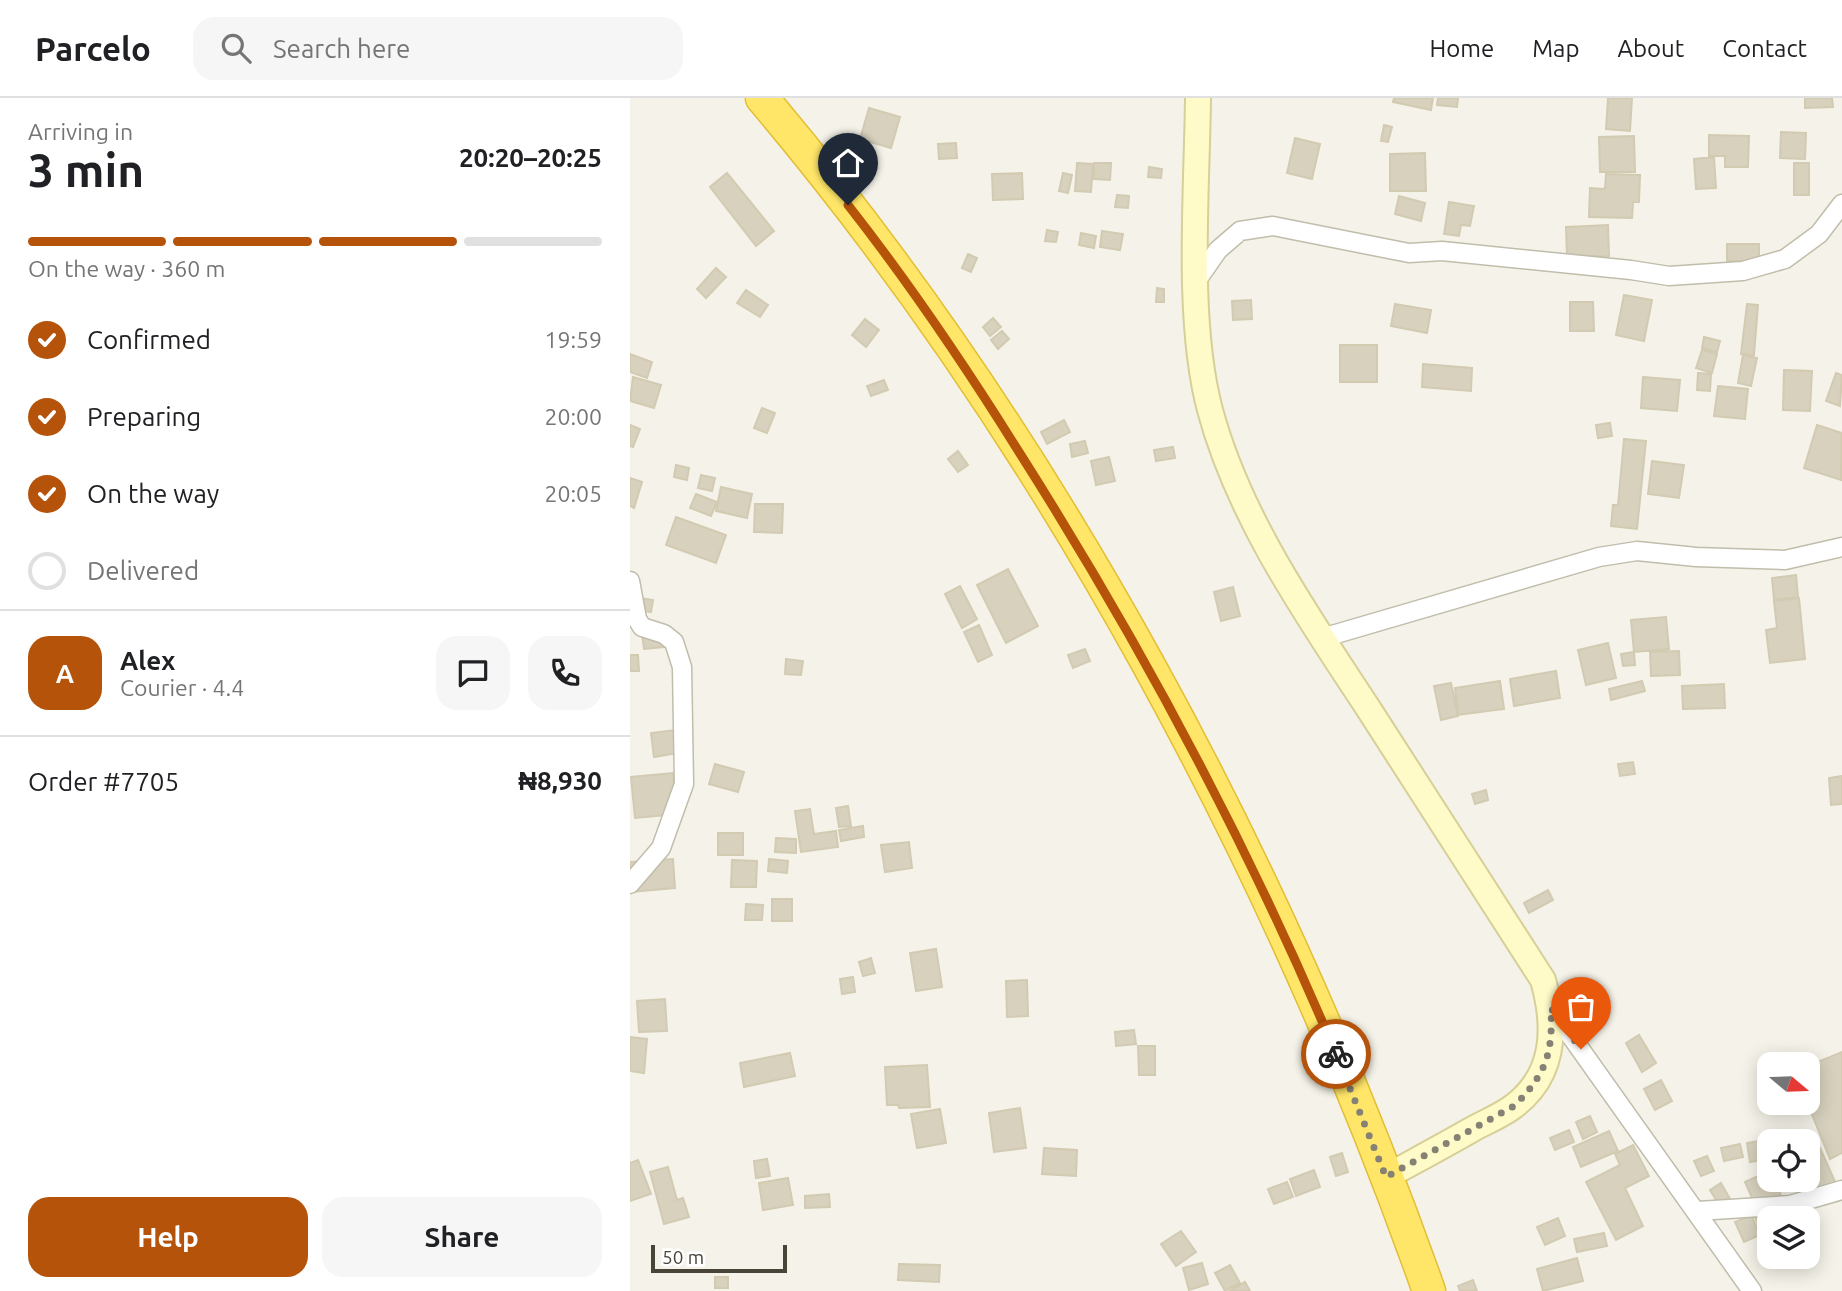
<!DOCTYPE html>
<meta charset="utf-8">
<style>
:root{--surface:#fff;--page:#f6f6f6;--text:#202124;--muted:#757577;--line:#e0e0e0;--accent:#b45309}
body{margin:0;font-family:Ubuntu,sans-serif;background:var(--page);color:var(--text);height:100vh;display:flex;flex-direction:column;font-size:26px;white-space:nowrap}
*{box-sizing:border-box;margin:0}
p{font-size:23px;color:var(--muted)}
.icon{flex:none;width:38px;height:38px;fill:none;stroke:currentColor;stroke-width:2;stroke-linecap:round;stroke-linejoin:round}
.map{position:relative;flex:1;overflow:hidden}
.drawer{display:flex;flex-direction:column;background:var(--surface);width:630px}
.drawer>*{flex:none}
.needle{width:46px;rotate:109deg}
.buttons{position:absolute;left:1127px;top:954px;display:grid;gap:14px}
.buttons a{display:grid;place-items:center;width:63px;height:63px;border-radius:14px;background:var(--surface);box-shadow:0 4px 18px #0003;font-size:35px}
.scale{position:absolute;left:21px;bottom:18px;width:136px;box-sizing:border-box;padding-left:7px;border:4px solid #484437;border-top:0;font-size:19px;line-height:24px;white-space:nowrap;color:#484437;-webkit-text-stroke:5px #fff;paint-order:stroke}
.pin{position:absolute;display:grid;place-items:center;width:60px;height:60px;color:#fff;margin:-72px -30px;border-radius:50% 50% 50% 0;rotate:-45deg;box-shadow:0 0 7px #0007}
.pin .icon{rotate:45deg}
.courier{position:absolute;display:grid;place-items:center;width:70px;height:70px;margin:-35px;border:5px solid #b45309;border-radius:50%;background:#fff;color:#222;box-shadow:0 2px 9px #0007}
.headline em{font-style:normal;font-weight:600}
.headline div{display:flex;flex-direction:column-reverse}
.headline{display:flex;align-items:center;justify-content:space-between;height:119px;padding:0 28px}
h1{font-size:46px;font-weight:600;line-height:52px}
.bar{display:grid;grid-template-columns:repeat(4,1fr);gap:10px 7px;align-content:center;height:84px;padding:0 28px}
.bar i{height:9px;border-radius:5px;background:var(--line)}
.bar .on{background:var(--accent)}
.bar p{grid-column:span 4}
.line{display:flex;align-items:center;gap:18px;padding:0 28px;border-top:2px solid var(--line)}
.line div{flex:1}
.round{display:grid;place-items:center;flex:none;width:74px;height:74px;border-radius:21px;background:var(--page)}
ol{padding:0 28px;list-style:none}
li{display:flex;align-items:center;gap:21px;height:77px}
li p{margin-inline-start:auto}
li .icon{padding:7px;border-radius:50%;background:var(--accent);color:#fff;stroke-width:4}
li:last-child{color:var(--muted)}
li i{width:38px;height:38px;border:4px solid var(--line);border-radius:50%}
.action{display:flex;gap:14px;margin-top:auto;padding:14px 28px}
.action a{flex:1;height:80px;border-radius:21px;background:var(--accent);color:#fff;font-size:28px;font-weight:600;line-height:80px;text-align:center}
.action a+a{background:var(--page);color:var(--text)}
header{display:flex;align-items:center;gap:42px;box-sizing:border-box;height:98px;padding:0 35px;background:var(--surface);border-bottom:2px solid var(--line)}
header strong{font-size:33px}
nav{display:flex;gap:38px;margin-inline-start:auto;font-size:24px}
.search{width:490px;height:63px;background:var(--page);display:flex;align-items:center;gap:18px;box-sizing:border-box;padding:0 24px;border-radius:21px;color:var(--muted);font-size:26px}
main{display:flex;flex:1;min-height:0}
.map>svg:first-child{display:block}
.building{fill:#d7d1be;stroke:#d2cab1;stroke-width:2}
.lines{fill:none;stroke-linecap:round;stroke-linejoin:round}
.street-casing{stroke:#c0bdab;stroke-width:21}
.secondary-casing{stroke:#d6cf97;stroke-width:28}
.highway-casing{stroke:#e2be36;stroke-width:35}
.street{stroke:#fff;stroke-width:18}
.secondary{stroke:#fffbc8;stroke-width:24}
.highway{stroke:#ffe669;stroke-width:32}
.done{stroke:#858175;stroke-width:7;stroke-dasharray:0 12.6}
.route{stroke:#b45309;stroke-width:9}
</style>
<header>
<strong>Parcelo</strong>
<div class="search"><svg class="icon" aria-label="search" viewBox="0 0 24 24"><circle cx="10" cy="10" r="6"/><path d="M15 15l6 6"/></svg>Search here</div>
<nav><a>Home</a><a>Map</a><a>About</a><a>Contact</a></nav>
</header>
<main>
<section class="drawer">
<div class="headline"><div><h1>3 min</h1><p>Arriving in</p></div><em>20:20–20:25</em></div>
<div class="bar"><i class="on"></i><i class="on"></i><i class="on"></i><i></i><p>On the way · 360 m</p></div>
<ol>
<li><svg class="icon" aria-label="check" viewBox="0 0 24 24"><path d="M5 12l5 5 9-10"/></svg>Confirmed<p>19:59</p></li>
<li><svg class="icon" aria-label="check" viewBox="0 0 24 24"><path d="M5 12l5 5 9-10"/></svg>Preparing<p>20:00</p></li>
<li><svg class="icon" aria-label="check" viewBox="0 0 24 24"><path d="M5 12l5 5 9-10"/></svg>On the way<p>20:05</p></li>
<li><i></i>Delivered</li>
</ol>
<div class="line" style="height:126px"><b class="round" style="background:var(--accent);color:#fff">A</b><div><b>Alex</b><p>Courier · 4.4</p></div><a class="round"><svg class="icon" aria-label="chat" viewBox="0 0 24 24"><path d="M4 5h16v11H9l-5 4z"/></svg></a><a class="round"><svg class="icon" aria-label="phone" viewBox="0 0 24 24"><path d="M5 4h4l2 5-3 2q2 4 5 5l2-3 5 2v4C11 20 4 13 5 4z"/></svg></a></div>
<div class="line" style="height:91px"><div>Order #7705</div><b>₦8,930</b></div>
<div class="action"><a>Help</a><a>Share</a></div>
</section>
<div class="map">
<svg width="1212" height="1193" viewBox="0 0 1212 1193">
<rect width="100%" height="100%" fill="#f5f3e9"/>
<path class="building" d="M764,0H803L801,12L763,4Z
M808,0H828L827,9L807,7Z
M978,0H1002L1000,33L976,31Z
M1175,0H1202L1203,9L1175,10Z
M239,10L270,19L261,50L230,41Z
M754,27L762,29L758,44L751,43Z
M1151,34L1176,35L1175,61L1150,60Z
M1079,37L1119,38L1118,69H1095V58H1079Z
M1004,38L1005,74H970L969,39Z
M665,40L690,46L682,81L657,75Z
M326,45L327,60L309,61L308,46Z
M795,55L796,93H760V56Z
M1084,59L1086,90L1066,91L1064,61Z
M447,65L463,66L461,94L445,93Z
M464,65H481L480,82L464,81Z
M1164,65H1179V97H1164Z
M519,69L532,71L531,80L518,79Z
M97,75L144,133L126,148L80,89Z
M392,75L393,101L363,102L362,76Z
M433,75L442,77L438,95L429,93Z
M976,76L1010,77L1009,104H1003L1002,120L959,119L960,90L975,91Z
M487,97L499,98L498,110L485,109Z
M769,98L795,105L791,123L765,116Z
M819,104L844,108L840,128L831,127L829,138L814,136Z
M978,127L979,158L937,159L936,129Z
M417,132L428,134L426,144L415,143Z
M472,133L493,136L490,152L470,149Z
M451,135L466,138L464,150L449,147Z
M1097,146H1129V164L1097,163Z
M338,156L347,160L341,174L332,170Z
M86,170L96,179L76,200L67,191Z
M527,190L534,191V204H526Z
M116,192L138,207L130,219L107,205Z
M994,197L1022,202L1014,243L986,237Z
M621,202L622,221L603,222L602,203Z
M940,204H963L964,233H940Z
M765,206L801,212L797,235L761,228Z
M1117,206L1128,207L1124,257L1111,256Z
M363,220L371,229L360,238L353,229Z
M235,221L249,232L236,249L222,237Z
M372,233L379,241L368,251L361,242Z
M1074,239L1090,243L1087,254L1072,250Z
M710,247H747V284H710Z
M1072,252L1087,256L1082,275L1066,270Z
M0,256L22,264L17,280L0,274Z
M1113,257L1127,260L1121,288L1108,285Z
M793,266L842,270L841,293L792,289Z
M1154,272L1182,273L1180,313L1153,312Z
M1068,275L1081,276L1080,293L1067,292Z
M1206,275L1212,277L1210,308L1196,303Z
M3,279L31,287L24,310L0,303Z
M1013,279L1050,282L1047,313L1011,310Z
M254,282L258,292L241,298L237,288Z
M1088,288L1118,291L1115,321L1084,318Z
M132,310L145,315L137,335L124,330Z
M434,322L440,334L417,346L411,334Z
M980,325L982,338L968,340L966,327Z
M0,327L10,331L3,349L0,348Z
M1187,327L1212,335L1211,382L1174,370Z
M994,341L1016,343L1007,431L981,428L983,407H988Z
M455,343L458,355L442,359L440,346Z
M543,349L545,360L526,363L524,352Z
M328,353L338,367L328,374L318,361Z
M479,359L485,383L466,387L461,363Z
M1022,363L1054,367L1049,400L1018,396Z
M46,367L59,370L57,382L44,379Z
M71,377L85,380L82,393L68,390Z
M0,380L12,384L4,410L0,408Z
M91,389L122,396L117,420L86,413Z
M66,396L87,404L81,418L60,410Z
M125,406H153L152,435L124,434Z
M46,419L96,437L86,465L36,447Z
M378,471L408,528L376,545L347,487Z
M1166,477L1168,499L1144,502L1142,480Z
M330,488L347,521L332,530L315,496Z
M603,489L610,518L591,523L584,494Z
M10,500L23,502L21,514L8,512Z
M1169,500L1175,561L1140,565L1136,532L1147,530L1144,503Z
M1036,519L1039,551L1004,554L1001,522Z
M349,527L362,557L348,564L334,534Z
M32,534L34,549L14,551L12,536Z
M978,545L986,580L956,587L948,552Z
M455,551L460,563L443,570L438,557Z
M1049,553L1050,577L1021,578L1020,554Z
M1004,554L1005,567L993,568L991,556Z
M0,557H8L9,573H0Z
M156,561L173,563L171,577L155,576Z
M926,573L930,600L884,608L880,581Z
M870,583L874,611L828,617L825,590Z
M1012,583L1015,593L981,602L979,591Z
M821,585L828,618L811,622L804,588Z
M1094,586L1095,610L1053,611L1052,588Z
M45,632L48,655L24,659L21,635Z
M1003,664L1005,676L990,678L988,666Z
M85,666L114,674L108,694L79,686Z
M43,675L47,716L5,720L1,679Z
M1212,678V706L1201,707L1199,680Z
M856,692L858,702L845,706L842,696Z
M218,708L221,728L209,729L206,710Z
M180,711L184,736L206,733L208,749L171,754L165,713Z
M233,728L234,739L211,743L209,732Z
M88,735H113V757H88Z
M146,740L166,741V755L145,754Z
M279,744L282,770L255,774L251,747Z
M43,761L45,790L0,794V764Z
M139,761L158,763L157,775L138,773Z
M102,762L127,763L126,789H101Z
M918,792L923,802L899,815L894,805Z
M142,801H162V823H142Z
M116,806L133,807L132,822H115Z
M306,851L312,889L286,893L280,855Z
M241,860L245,875L233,878L229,864Z
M223,879L225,894L212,896L210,881Z
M397,882L398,918L377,919L376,883Z
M945,888L956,901L946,909L935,896Z
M35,901L37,933L9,934L7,903Z
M504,932L506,946L486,948L485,934Z
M1009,937L1026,965L1012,974L996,945Z
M0,939L17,941L14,975L0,973Z
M508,948H525V977H509Z
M1212,954V1055L1200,1061L1177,1004L1178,968Z
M160,955L165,978L114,989L110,965Z
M297,967L300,1009L269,1010L268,1007H257L255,969Z
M1031,982L1042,1003L1025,1012L1014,991Z
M390,1010L396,1050L364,1054L359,1015Z
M310,1011L316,1045L287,1050L281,1016Z
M960,1018L967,1034L953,1041L946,1024Z
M939,1032L944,1044L925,1052L920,1040Z
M979,1033L988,1053L951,1069L943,1049Z
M1134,1042L1138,1061L1120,1064L1117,1045Z
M1110,1046L1113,1059L1094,1063L1091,1050Z
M1003,1047L1019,1078L995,1090L1013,1128L986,1142L956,1084L990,1067L985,1056Z
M414,1050L447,1052L446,1078L412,1076Z
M1190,1050L1207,1088L1184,1099L1176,1082L1178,1056Z
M712,1055L718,1074L706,1078L700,1059Z
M1077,1058L1084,1073L1071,1078L1064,1063Z
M137,1061L140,1078L126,1080L124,1063Z
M8,1062L21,1096L0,1103V1065Z
M38,1069L47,1102L53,1100L59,1119L34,1126L20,1074Z
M684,1072L690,1089L666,1098L660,1081Z
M1139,1073V1082H1144L1151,1097L1126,1109L1115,1084Z
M158,1080L163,1107L133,1112L129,1085Z
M657,1084L663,1099L644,1106L638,1091Z
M1091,1085L1103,1106L1092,1112L1080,1092Z
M199,1096L200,1109L175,1110V1098Z
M1157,1101L1165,1120H1139V1140L1135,1142L1123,1115Z
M1121,1117L1130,1137L1114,1144L1105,1124Z
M928,1120L935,1138L915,1147L907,1129Z
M551,1133L566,1154L546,1168L531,1146Z
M974,1135L977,1148L947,1154L944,1141Z
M947,1160L953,1183L913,1193L907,1171Z
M572,1165L578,1186L559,1192L553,1170Z
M269,1166L310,1167L309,1184L268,1182Z
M600,1167L610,1185L595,1193L585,1175Z
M85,1179H98V1190H85Z
M843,1182L847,1193H830L828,1188Z
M615,1184L620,1193H600Z"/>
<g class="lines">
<g class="street-casing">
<path id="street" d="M567,182L588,152L610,133L643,128L779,155L812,153L1001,172L1039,178L1113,173L1155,161L1189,136L1212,106
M0,483L7,521L12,529L34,536L44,544L52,569L54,686L31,750L0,786
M692,540L969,459L1007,453L1066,459L1155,462L1212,449
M921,910L1122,1193
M1068,1113L1160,1107L1212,1092"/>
</g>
<g class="secondary-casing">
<path id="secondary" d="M568,0C567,94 556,222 580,312C609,420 677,517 738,610C796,701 855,791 913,882C926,928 926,976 884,1008C871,1018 855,1024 841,1032C813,1048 785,1063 756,1079"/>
</g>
<g class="highway-casing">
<path id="highway" d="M132,0C423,344 649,769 799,1193"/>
</g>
<use href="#street" class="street"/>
<use href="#secondary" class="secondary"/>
<use href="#highway" class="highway"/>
</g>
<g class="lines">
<path class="done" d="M706,956L756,1079L884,1008C916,976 923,956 921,910L951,951"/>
<path class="route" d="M218,107C280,186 336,269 389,354C511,546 618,746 706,956"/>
</g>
</svg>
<div class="buttons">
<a><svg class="needle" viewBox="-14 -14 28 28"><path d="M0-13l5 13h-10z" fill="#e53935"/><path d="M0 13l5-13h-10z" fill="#757577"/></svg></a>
<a><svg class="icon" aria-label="locate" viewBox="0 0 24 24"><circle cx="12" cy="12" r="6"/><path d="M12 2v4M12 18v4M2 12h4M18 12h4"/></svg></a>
<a><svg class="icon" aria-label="layers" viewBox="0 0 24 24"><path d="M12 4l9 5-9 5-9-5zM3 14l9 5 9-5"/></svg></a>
</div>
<div class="scale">50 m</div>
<div class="pin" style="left:951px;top:951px;background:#ea580c"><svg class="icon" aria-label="bag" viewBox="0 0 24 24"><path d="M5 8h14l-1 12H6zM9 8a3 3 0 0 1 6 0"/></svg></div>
<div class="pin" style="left:218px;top:107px;background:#1f2937"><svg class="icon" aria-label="home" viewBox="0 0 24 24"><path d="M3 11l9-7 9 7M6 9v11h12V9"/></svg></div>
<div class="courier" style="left:706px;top:956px"><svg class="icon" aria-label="bike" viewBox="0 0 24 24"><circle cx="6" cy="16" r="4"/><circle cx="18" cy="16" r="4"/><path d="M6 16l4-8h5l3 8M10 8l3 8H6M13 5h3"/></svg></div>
</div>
</main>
